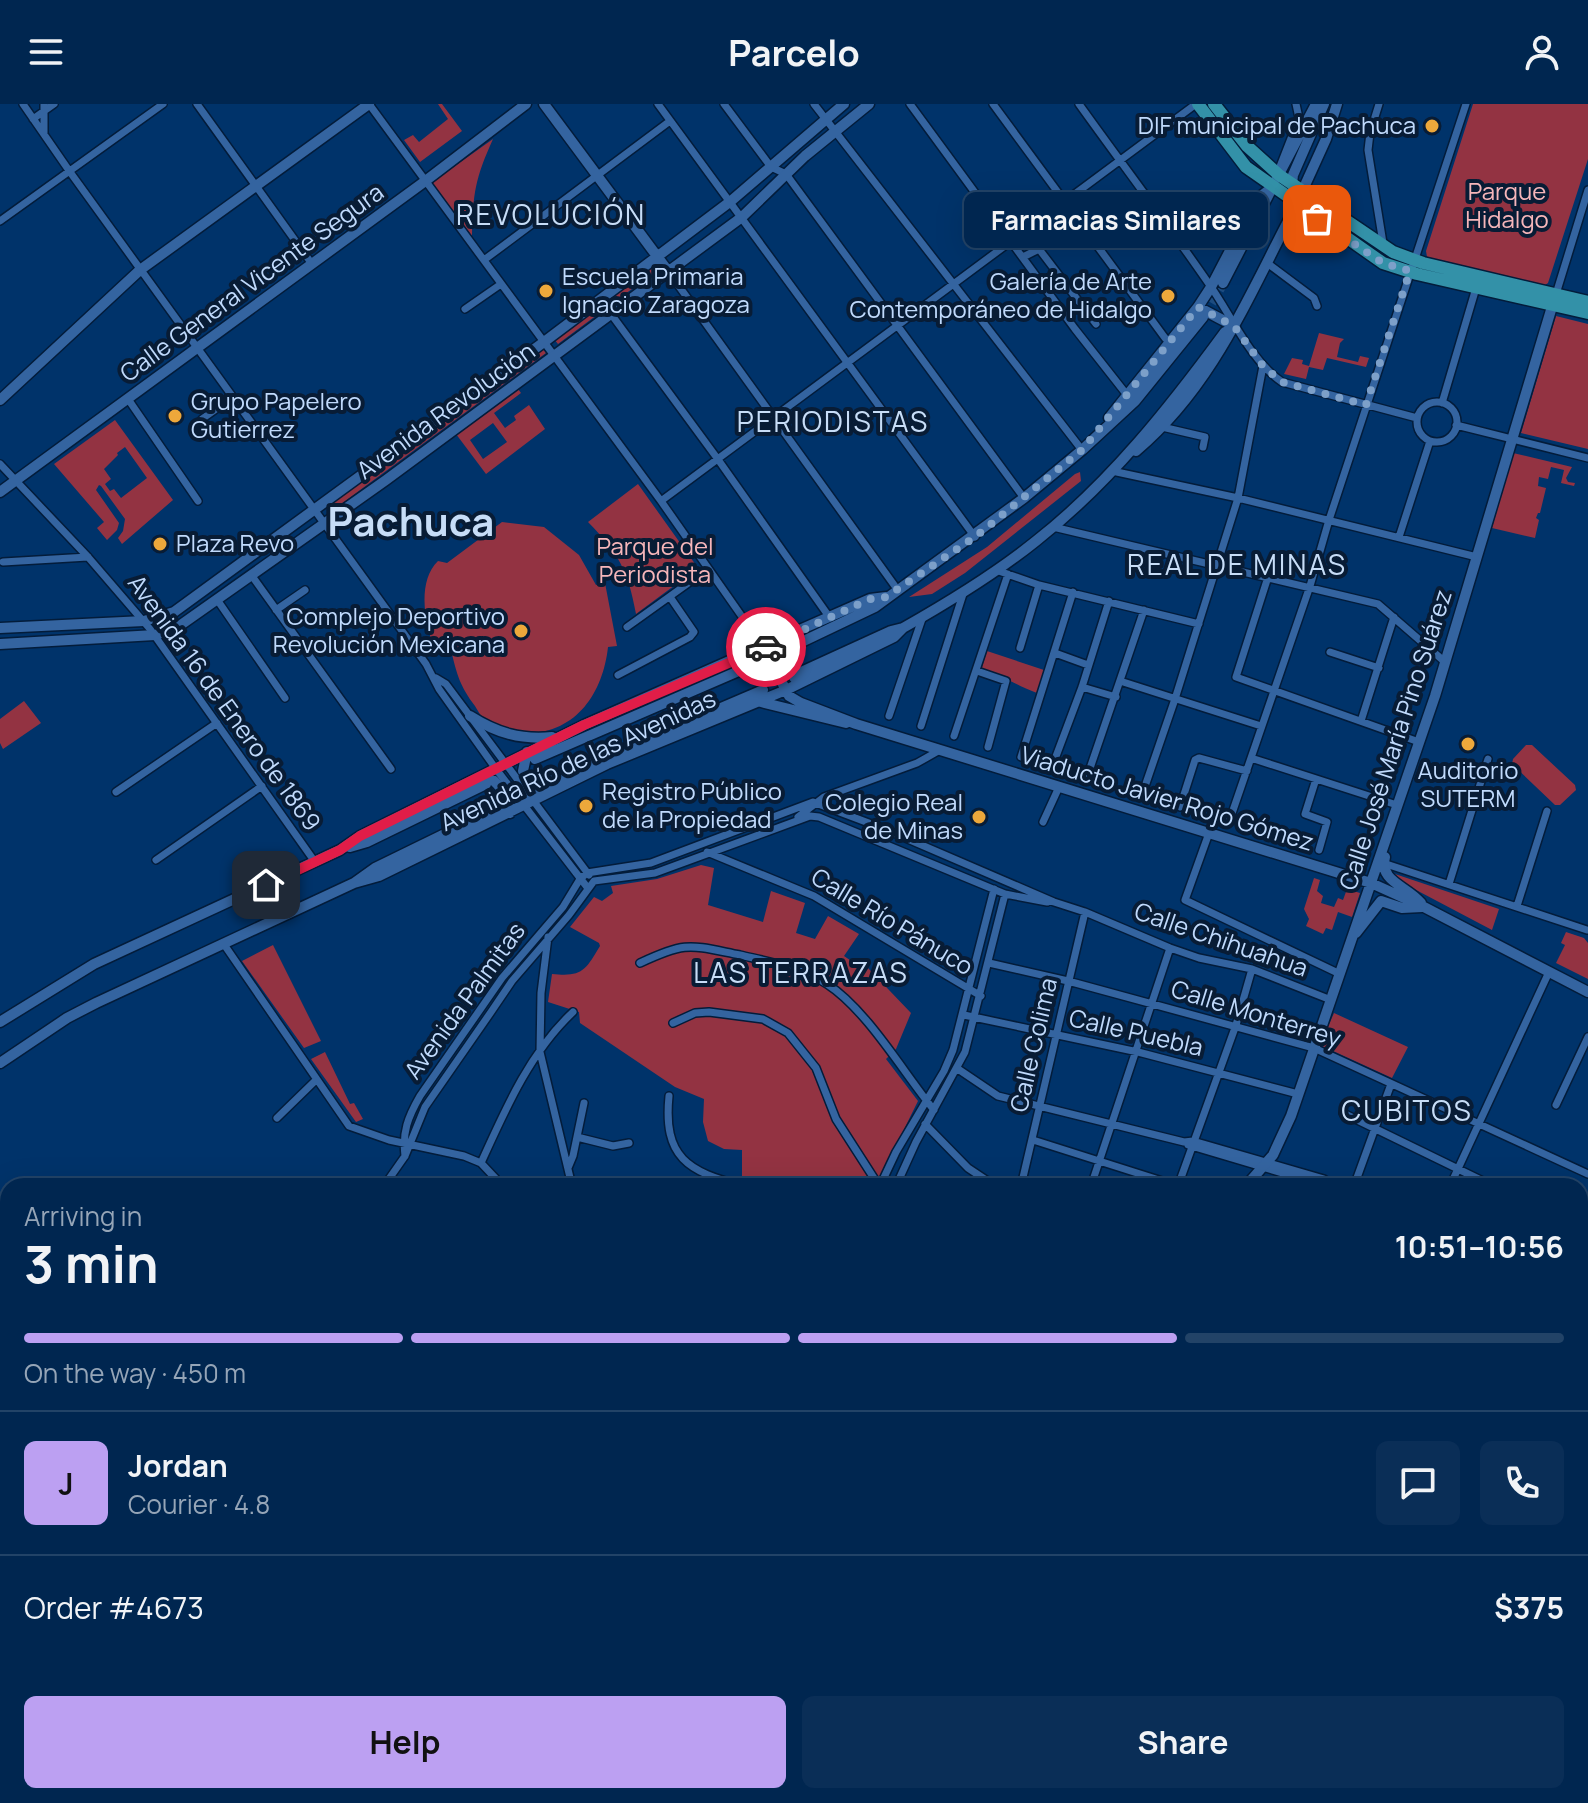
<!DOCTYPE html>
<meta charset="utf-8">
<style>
:root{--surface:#002650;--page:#0a2e57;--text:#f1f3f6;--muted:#95a5b7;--line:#224367;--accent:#bca0f2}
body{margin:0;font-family:Manrope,sans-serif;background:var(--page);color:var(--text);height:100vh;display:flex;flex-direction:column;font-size:30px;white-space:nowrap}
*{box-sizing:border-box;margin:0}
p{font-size:26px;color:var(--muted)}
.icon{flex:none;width:44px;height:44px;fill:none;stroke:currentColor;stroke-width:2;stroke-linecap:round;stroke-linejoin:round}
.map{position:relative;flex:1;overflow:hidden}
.side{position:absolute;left:0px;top:1074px;width:1588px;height:626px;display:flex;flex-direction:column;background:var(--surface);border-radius:24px 24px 0 0;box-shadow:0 8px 32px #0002,0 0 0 2px var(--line)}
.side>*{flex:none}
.pin{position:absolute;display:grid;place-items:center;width:68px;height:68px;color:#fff;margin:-34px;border-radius:16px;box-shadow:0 4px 12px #0006}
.courier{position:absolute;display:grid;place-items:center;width:80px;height:80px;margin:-40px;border:6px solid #e11d48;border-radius:50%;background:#fff;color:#222;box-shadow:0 2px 10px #0007}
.bubble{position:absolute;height:56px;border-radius:12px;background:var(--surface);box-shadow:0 8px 32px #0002,0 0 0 2px var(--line);font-size:26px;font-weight:700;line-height:56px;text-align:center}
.overview em{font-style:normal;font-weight:700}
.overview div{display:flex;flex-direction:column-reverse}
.overview{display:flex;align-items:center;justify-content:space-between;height:136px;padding:0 24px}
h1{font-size:52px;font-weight:700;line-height:60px}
.bar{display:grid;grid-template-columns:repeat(4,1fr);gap:12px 8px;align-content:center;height:96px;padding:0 24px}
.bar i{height:10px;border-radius:6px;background:var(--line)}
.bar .current{background:var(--accent)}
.bar p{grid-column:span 4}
.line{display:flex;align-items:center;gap:20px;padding:0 24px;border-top:2px solid var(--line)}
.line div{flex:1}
.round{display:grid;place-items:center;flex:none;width:84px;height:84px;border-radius:12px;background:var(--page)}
.cta{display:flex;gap:16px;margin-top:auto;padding:16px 24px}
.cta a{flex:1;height:92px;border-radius:12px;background:var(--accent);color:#111;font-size:32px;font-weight:700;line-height:92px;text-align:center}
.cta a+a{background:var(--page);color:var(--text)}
header{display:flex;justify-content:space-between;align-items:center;height:104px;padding:0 24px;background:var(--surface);font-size:36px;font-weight:700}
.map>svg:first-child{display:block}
.green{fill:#933342;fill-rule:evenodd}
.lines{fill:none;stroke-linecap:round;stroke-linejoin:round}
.secondary-tunnel{stroke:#1d4c80;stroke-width:10;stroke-dasharray:10 5;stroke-linecap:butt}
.street-casing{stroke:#031c3a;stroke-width:10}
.secondary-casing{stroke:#031c3a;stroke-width:13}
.primary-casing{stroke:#031c3a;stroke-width:15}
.street{stroke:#3464a0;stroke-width:7}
.secondary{stroke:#3464a0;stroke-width:10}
.primary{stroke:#3391a8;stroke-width:12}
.done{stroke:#7da0c9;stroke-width:8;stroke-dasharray:0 14.4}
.route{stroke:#e11d48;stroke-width:10}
.poi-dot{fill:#eda83b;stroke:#081c35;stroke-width:3}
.labels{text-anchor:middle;stroke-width:8;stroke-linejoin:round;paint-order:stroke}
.poi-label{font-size:24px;fill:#c0dafc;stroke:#081c35;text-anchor:end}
.park-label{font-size:24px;fill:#f6b6ba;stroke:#081c35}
.street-label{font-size:24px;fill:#c0dafc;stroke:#081c35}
.quarter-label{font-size:28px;letter-spacing:2px;fill:#c7ddf7;stroke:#081c35}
.town-label{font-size:40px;font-weight:bold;fill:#c7ddf7;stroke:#081c35}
</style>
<header><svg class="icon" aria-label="menu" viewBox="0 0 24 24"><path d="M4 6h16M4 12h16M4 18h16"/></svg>Parcelo<svg class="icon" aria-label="person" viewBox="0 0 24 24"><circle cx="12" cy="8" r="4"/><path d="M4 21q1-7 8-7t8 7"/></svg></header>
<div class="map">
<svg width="1588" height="1699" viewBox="0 0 1588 1699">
<rect width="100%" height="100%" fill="#00336a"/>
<path class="green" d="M438,0H442L462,27L420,58L404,36L413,31L419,38L448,15Z
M1473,0H1588V55L1548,179L1542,183L1432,156L1427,153L1426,147Z
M493,35C475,75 473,89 472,132L431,79Z
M652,162L656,167L558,240L554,235Z
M1556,212L1588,220V345L1521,329Z
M1319,229L1344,235L1340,239L1337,253L1358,258L1360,252L1369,254L1366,263L1327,254L1323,266L1309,263L1306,275L1284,270L1292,254L1303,256L1302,260L1309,262Z
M542,244L546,249L333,406L329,400Z
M518,285L521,289L494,309L505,324L516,316L514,312L529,301L545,325L486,370L456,330ZM493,319L507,338L483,355L470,336Z
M115,316L173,396L122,440L118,434L123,427L125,415L101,382L99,381L96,386L119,419L117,426L107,436L97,424L104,418L54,360ZM125,343L147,374L121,394L114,385L110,387L105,380L111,375L104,365L118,351L117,349Z
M1513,349L1572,363L1566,374L1568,378L1575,379L1574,382L1561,379L1564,366L1551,363L1548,375L1539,373L1538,382L1546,384L1540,409H1538L1536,414L1539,416L1535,434L1492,424Z
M1080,368L1081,377L965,469L932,490L909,493L987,443L1075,370Z
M638,380L698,464L636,510C628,466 619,450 588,418Z
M502,418L544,423L579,451L596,481L605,479L617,542L608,543C603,588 577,629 527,629C514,629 498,626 486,617C482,614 478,607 475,602C460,582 457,571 451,546L436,548C425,523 416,478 438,457L447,459Z
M987,547L1044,566L1037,589C1017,582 1004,572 984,566L982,563Z
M24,597L41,619L3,645L0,639V615Z
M1526,641H1532L1575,681L1576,686L1560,701H1555L1512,660L1513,655Z
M701,761L714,764L708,801L763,818L771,787L805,799L796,829L815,835L828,812L859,830L844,852L863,865L867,863L911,909L896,945L886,955L918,997L876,1082H763L742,1075V1046L724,1045L708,1037L703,1018L704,995L675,983L580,919L579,908L548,898L552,870C582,873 585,867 600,842L599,839L570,823L594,793L602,797L613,789L611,782L657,775Z
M1392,769L1499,805L1492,826L1418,787L1395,773Z
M1314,774L1320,776L1317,787L1323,792L1321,799L1334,803L1338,794L1343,796L1347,785L1360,789L1352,813L1338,808L1332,826L1326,824L1323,830L1306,822L1309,815L1304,805Z
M1566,828L1584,834L1588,839V875L1556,859L1565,841L1561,839Z
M273,841L321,937L304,944L242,857Z
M1334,909L1408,943L1392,974L1320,941Z
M325,948L350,1000L354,999L363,1015L356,1018L311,955Z
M8,1128V1242L0,1235V1134Z
M490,1692H1211L1220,1699H484Z"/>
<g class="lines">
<path class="secondary-tunnel" d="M1204,212L1223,179
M755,560L787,544"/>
<g class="street-casing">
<path id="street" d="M23,0L70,68L426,560L439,585L496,665L587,783
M44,0V30
M197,0L312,160
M369,0L661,397L764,544
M658,0L975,433
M724,0L771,63L786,70L1024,394
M814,0L1082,346
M910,0L1075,225L1127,291
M993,0L1165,234L1171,239
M1079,0C1122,60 1167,119 1209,180C1231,211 1250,256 1282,278L1417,314
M1379,0L1370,29L1368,46L1383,139
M33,15L54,0
M1279,65L1299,14L1296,0
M0,117L163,0
M1023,153L1039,145L1096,220
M484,156L670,17
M1267,159L1314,194L1317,202
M668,167L897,485
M1556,190L1588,86
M465,205L501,180
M611,210L717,354L830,514
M128,295L198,397
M1417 318a20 20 0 1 1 40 0a20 20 0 1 1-40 0Z
M1442,299L1476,184
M202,315L233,293
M1456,321L1588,354
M1162,323L1205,333L1203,343
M0,360L88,453L150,525L315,758
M1112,367L1238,394L1477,453
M661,397L1196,0
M1053,423L1378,500L1445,558
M1399,433L1430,337
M3,458L88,453
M996,466L1039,481L1199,520
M252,472L391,665
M1268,473L1236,573L1419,638
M218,497L285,594
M276,506L305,486
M627,523L708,465
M1020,544L1039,481
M1330,548L1379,564
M1055,549L1088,561
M977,567L1006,577L988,643
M618,571L690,533L694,528L670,493
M436,574L446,580L589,771
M1120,577L1261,622
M1082,583L1116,593
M889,612L923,512
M1361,617L1394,513
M921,622L964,487
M954,632L1008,470
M1021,653L1073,488
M1251,654L1397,701
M1052,663L1082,583L1109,497
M1087,673L1144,506
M1316,675L1305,710L1327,718L1319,746
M116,688L217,619
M1142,691L1175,595L1238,394L1263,262
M1180,703L1195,656L1199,654L1247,667
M798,713L824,693L917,659L940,646
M1043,718L1059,683
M1229,718L1310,482L1329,416L1466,0
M1209,729L1185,796L1340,870
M707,748L814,792L981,892
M156,756L262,682
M1380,758L1587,826
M1449,780L1488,655
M1517,802L1547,707
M548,833L541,889L540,948L572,1082
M223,839L349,1022L389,1036L464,1052L481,1059L497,1076L510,1082
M640,859C687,837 689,841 740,851C770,858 800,863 827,880C867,906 903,968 934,1006
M989,859L1068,877L1314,944L1588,1070
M964,911L1138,948L1298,990
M673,919L695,909L709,908L763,915L788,929L816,964L836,1015L879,1082
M958,965L998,992L1184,1038L1193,1037L1324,1075L1331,1080
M669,992C663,1053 687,1068 744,1082
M1556,1001L1588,933
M1343,1009L1493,1082
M277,1014L316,976
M925,1020L968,1064L995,1082
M577,1033L613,1042L629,1039
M1033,1036L1178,1082
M1188,1041L1323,1081L1336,1082
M405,1052C402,1028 408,1013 420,992L502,874L563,803L580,775L587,769L651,759L813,698L882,724L1054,798L1085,808L1170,844L1199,854L1252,865L1331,896
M481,1059C505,1006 530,948 573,908
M568,1064L573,1052L584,999
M384,1082L405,1052L425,1003L491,908L512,877L569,811L594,777L655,769L810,712L819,713L1005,790L1047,798
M880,1082L896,1048L944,967L953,946L994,785
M896,1082L916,1038L965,948L1005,790
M1021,1082L1085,808
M1091,1082L1170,844
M1178,1082L1236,921L1252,865
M1354,1082L1391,980
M1450,1082L1549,868
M1580,1175L1588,1174
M0,1313L8,1311
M0,1335L8,1340
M1580,1343L1588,1324
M0,1376L8,1383
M0,1396L8,1386
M1580,1405L1586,1407
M0,1530L8,1521
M1580,1551L1588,1543
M0,1577L8,1579
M1580,1604L1588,1594
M0,1639L8,1641
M0,1648L8,1649
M1580,1668L1588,1658
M132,1692L138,1699
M1286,1692L1295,1699
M1527,1692L1542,1699
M218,1699L219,1692
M300,1699L301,1692
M398,1699V1692
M432,1699L434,1692
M471,1699L477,1692
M1268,1699L1273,1692
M1356,1699L1357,1692
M1433,1699L1436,1692
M1511,1699L1513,1692
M1558,1699L1563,1692"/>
</g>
<g class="secondary-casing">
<path id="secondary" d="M544,0L668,167
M1277,74L1316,0
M1306,79L1326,35L1337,0
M1223,179L1270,88
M1198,203L1234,222
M0,296L140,166L369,0
M1109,314L1198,203L1211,183L1257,95L1273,83
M1136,347C1215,280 1249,190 1297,100L1292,80L1293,71L1324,0
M0,388L424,78L526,0
M0,524L144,517L174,508L544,238L731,97L844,0
M781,536C781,556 786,565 799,579
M0,540L155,531L175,525L386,376L742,113L805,52L869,0
M764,544L789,592L801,599L856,620L1371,779L1424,803L1588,888
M789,544L875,503L1024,394L1082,346L1135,297L1203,213
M799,569L891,527L903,524C949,498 995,470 1036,437C1110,379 1170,303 1225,228
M761,598L846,619
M470,612C497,629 520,636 552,633
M527,648L523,667C530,678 535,687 549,686
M535,655L755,560
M484,671C499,677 508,692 510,709
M543,680L763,586
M350,743L367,738L486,680
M1385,753C1379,778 1406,781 1421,799
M354,779L379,772L607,660L786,586L894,533L903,524
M1356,829L1381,797L1402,804L1422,803
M0,918L94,860L340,746L360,732L584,621L870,495L886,493
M0,959L67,914L96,899L354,779L375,764L500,703
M1246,1082L1273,1051L1291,1012L1435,592L1554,196
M0,1459L8,1453"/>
</g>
<g class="primary-casing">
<path id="primary" d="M1198,0L1246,63L1383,159L1417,170L1588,209
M1214,0L1247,42L1279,71L1393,148L1423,159L1588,198"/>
</g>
<use href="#street" class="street"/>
<use href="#secondary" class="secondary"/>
<use href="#primary" class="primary"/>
</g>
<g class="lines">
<path class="done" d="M766,543L870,495L886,493L975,433L1082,346L1198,203L1234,222L1263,262L1282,278L1366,301L1410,167L1383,159L1317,115"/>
<path class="route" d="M266,781L340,746L360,732L584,621L766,543"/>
</g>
<g class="poi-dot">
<circle cx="1432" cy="22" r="8"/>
<circle cx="546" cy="187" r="8"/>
<circle cx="1168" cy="192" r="8"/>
<circle cx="175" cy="312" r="8"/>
<circle cx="160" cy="440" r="8"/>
<circle cx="521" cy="527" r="8"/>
<circle cx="1468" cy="640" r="8"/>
<circle cx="586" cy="702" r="8"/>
<circle cx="979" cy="713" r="8"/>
</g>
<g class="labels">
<g class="poi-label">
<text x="1416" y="30">DIF municipal de Pachuca</text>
<text x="562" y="181" text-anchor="start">Escuela Primaria<tspan x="562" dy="28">Ignacio Zaragoza</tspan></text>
<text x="1152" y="186">Galería de Arte<tspan x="1152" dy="28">Contemporáneo de Hidalgo</tspan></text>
<text x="191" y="306" text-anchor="start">Grupo Papelero<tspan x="191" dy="28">Gutierrez</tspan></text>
<text x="176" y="448" text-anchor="start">Plaza Revo</text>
<text x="505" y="521">Complejo Deportivo<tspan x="505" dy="28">Revolución Mexicana</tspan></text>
<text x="1468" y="675" text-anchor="middle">Auditorio<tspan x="1468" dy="28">SUTERM</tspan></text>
<text x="602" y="696" text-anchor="start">Registro Público<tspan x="602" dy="28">de la Propiedad</tspan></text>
<text x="963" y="707">Colegio Real<tspan x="963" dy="28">de Minas</tspan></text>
</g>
<g class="park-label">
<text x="1507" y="96">Parque<tspan x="1507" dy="28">Hidalgo</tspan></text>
<text x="655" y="451">Parque del<tspan x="655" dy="28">Periodista</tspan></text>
</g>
<g class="street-label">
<text transform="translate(252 179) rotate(-36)" y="8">Calle General Vicente Segura</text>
<text transform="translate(446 307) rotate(-36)" y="8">Avenida Revolución</text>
<text transform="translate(224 599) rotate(54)" y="8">Avenida 16 de Enero de 1869</text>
<text transform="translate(1396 636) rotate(-72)" y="8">Calle José María Pino Suárez</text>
<text transform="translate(578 657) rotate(-25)" y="8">Avenida Río de las Avenidas</text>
<text transform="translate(1167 695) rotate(17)" y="8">Viaducto Javier Rojo Gómez</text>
<text transform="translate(892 818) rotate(31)" y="8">Calle Río Pánuco</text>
<text transform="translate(1221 836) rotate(19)" y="8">Calle Chihuahua</text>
<text transform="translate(465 897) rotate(-54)" y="8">Avenida Palmitas</text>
<text transform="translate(1256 910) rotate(17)" y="8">Calle Monterrey</text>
<text transform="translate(1136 929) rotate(13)" y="8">Calle Puebla</text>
<text transform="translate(1034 941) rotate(-77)" y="8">Calle Colima</text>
</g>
<g class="quarter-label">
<text x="551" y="121">REVOLUCIÓN</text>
<text x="833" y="328">PERIODISTAS</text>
<text x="1237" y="471">REAL DE MINAS</text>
<text x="801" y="879">LAS TERRAZAS</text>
<text x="1407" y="1017">CUBITOS</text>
</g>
<g class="town-label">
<text x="411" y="432">Pachuca</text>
</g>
</g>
</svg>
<div class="pin" style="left:1317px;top:115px;background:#ea580c"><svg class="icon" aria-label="bag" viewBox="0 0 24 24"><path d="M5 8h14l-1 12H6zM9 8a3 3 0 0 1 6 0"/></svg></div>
<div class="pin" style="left:266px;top:781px;background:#1f2937"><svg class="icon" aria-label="home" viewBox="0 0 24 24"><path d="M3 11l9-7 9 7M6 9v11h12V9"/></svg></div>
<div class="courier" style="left:766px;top:543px"><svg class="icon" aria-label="car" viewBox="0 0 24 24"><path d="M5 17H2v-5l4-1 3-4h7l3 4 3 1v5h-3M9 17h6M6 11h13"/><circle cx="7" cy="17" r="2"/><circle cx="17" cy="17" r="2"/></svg></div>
<div class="bubble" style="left:964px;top:88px;width:304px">Farmacias Similares</div>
<section class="side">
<div class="overview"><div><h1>3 min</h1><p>Arriving in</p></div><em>10:51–10:56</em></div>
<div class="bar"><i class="current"></i><i class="current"></i><i class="current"></i><i></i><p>On the way · 450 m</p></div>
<div class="line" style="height:144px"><b class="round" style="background:var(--accent);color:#111">J</b><div><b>Jordan</b><p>Courier · 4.8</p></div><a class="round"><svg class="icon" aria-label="chat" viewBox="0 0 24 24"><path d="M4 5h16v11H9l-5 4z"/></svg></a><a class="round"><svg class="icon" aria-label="phone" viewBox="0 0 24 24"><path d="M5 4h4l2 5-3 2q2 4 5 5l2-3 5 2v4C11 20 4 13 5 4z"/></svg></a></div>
<div class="line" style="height:104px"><div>Order #4673</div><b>$375</b></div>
<div class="cta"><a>Help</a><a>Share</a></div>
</section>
</div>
